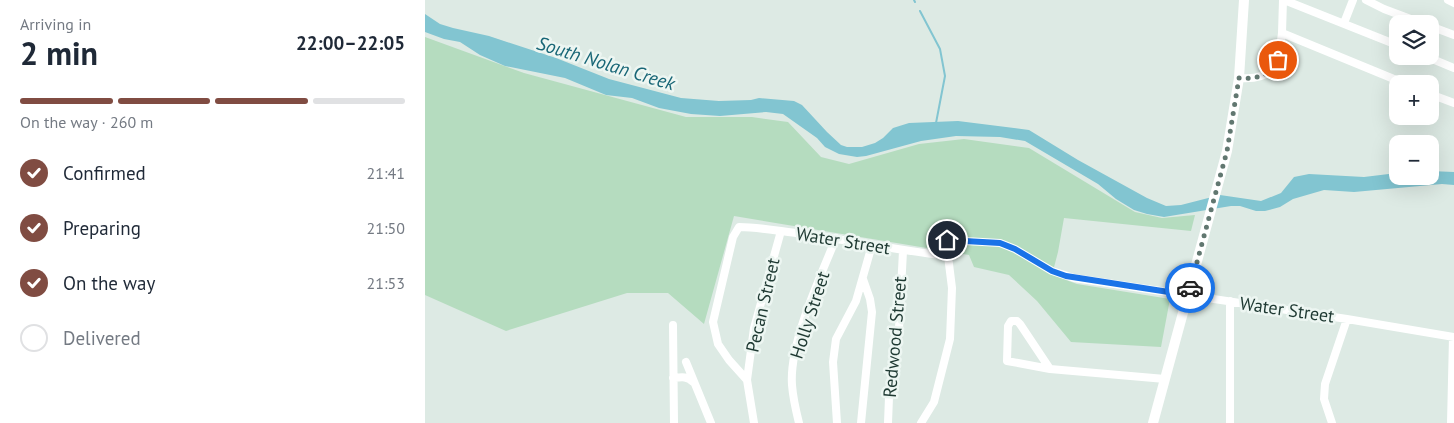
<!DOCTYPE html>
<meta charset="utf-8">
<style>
:root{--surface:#fff;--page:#f2f2f3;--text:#1f2937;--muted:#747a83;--line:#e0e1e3;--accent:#804c42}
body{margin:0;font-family:"PT Sans",sans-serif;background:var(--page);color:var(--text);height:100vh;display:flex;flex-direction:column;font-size:19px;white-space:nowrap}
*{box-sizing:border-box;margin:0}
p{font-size:16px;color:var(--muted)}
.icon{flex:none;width:28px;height:28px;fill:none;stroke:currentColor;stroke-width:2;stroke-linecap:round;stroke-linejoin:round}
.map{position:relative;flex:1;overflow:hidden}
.side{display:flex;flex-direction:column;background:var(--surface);width:425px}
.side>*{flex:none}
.fabs{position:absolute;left:964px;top:15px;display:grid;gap:10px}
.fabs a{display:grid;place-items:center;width:50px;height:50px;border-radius:10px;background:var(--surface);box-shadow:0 5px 20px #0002;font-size:25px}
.pin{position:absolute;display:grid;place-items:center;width:42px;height:42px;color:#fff;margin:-21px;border:2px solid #fff;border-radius:50%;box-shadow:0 1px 5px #0007}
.courier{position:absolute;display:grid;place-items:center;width:50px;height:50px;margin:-25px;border:4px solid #1a73e8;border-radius:50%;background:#fff;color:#222;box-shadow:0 1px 6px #0007}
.overview em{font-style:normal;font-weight:700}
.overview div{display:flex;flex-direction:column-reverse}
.overview{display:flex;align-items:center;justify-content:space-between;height:85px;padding:0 20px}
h1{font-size:32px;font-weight:700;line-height:38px}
.bar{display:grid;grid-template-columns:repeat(4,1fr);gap:8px 5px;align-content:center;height:60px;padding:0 20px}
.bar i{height:6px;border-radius:4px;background:var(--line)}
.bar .active{background:var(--accent)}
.bar p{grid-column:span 4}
ol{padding:0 20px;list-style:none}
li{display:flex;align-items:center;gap:15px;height:55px}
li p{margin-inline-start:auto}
li .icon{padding:5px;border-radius:50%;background:var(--accent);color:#fff;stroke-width:4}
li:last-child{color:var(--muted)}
li i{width:28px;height:28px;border:2px solid var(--line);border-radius:50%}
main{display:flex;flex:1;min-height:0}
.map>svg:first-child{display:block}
.green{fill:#b5dcbf}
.water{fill:#82c5d1}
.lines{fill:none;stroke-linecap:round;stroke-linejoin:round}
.stream{stroke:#82c5d1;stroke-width:2}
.minor{stroke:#fff;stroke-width:8}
.secondary{stroke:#fff;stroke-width:10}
.done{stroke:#617770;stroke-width:5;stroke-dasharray:0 9}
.route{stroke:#1a73e8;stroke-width:6}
.labels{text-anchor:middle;stroke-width:5;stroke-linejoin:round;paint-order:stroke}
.street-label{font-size:18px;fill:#1e3932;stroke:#edf6f2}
.water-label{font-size:19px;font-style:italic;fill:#186676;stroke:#edf6f2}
</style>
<main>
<section class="side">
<div class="overview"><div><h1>2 min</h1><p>Arriving in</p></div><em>22:00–22:05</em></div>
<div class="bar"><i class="active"></i><i class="active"></i><i class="active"></i><i></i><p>On the way · 260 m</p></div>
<ol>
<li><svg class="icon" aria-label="check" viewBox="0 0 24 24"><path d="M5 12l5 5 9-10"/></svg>Confirmed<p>21:41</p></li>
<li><svg class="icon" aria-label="check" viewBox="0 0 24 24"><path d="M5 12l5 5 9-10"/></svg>Preparing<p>21:50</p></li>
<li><svg class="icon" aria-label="check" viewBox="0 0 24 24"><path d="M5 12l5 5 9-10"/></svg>On the way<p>21:53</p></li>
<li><i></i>Delivered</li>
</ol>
</section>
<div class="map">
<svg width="1029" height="423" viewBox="0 0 1029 423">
<rect width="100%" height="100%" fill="#ddeae4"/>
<path class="green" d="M0,37L99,73L261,117H327L363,122L396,157L424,164L494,144L539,139L604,148L710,212L737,218L770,215L766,231L639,218L633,252L627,275L652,284L745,299L736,347L646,342L612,301L584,275L549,267L544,255L309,216L279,324L243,293H202L81,331L0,295Z"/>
<path class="water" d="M0,14L15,24L28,28L64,36L131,58L184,79L256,98L294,101L326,100L334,98L369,101L377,105L402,132L416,145L422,147H437L450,143L458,138L468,128L484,123L533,121L604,130L653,160L722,198L741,206L756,205L795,195L836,201L856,193L869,177L884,174L939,177L972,173V176H1005V171L1029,172V185L1017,184L929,192L899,190L868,199L855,207L840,211H831L815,206H806L739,217L722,214L709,210L691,199L673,184L600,141L575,137L531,136L496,141L441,156L432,157L414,154L400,147L392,138L358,114L341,112L295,116L266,114L234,108L207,98L181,95L140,78L80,66L55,55L35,42L19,39L0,32Z"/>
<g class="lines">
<path class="stream" d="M489,0L490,2
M495,11L515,49L520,76L511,123"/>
<path class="minor" d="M859,0L972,45
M941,0L959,9L999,24
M1023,0L1029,3
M919,23L928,0
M1005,26L1029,35
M857,33L858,0
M1000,56L1029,68
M814,78C850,81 853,64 857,33L981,84
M1005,94L1029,103
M522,240L575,243L590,249L627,271L649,278L922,319L1029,337
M586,321H592L595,324L625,369L582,361L583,326Z
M248,325L249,423
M261,362L286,423
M625,369L740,379
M248,378C257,377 262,376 268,382
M322,380L329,328L356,231
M329,423L322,380L304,360L293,344L288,322L308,237L314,227C333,227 352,231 371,233C422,240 472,250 523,256L527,288L525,339L509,402L496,423
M374,423C371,411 368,398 367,385C364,343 395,278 411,238
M412,423L408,362L411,339L431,301L447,245
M436,423L447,312L445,299L438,279
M463,423L464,397L474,328L478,251
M805,423V301
M907,423L899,399L900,384L922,319
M1026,423L1028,337"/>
<path class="secondary" d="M728,423L802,151L814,78L819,0"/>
</g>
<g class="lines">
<path class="done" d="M765,288L802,151L814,78C830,79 845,77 853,60"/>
<path class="route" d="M522,240L575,243L590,249L627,271L641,276L763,295L765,288"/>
</g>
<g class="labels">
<g class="street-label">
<text transform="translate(418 241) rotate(9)" y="6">Water Street</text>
<text transform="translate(338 305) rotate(-77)" y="6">Pecan Street</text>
<text transform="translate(862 310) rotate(8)" y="6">Water Street</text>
<text transform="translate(385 315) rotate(-72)" y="6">Holly Street</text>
<text transform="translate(470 337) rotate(-85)" y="6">Redwood Street</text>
</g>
<g class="water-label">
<text transform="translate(181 63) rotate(17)" y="7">South Nolan Creek</text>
</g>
</g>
</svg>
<div class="fabs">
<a><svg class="icon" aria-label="layers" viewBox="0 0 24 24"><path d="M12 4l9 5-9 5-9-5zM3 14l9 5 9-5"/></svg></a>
<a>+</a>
<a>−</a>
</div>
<div class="pin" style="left:853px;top:60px;background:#ea580c"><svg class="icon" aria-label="bag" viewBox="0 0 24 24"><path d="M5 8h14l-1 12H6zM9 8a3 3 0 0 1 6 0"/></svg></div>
<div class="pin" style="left:522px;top:240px;background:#1f2937"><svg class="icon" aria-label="home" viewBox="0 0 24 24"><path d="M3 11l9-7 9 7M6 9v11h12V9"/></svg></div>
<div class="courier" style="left:765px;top:288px"><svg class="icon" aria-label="car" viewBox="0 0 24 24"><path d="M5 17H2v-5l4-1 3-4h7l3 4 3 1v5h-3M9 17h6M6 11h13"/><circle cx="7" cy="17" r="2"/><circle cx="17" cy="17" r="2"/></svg></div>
</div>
</main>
